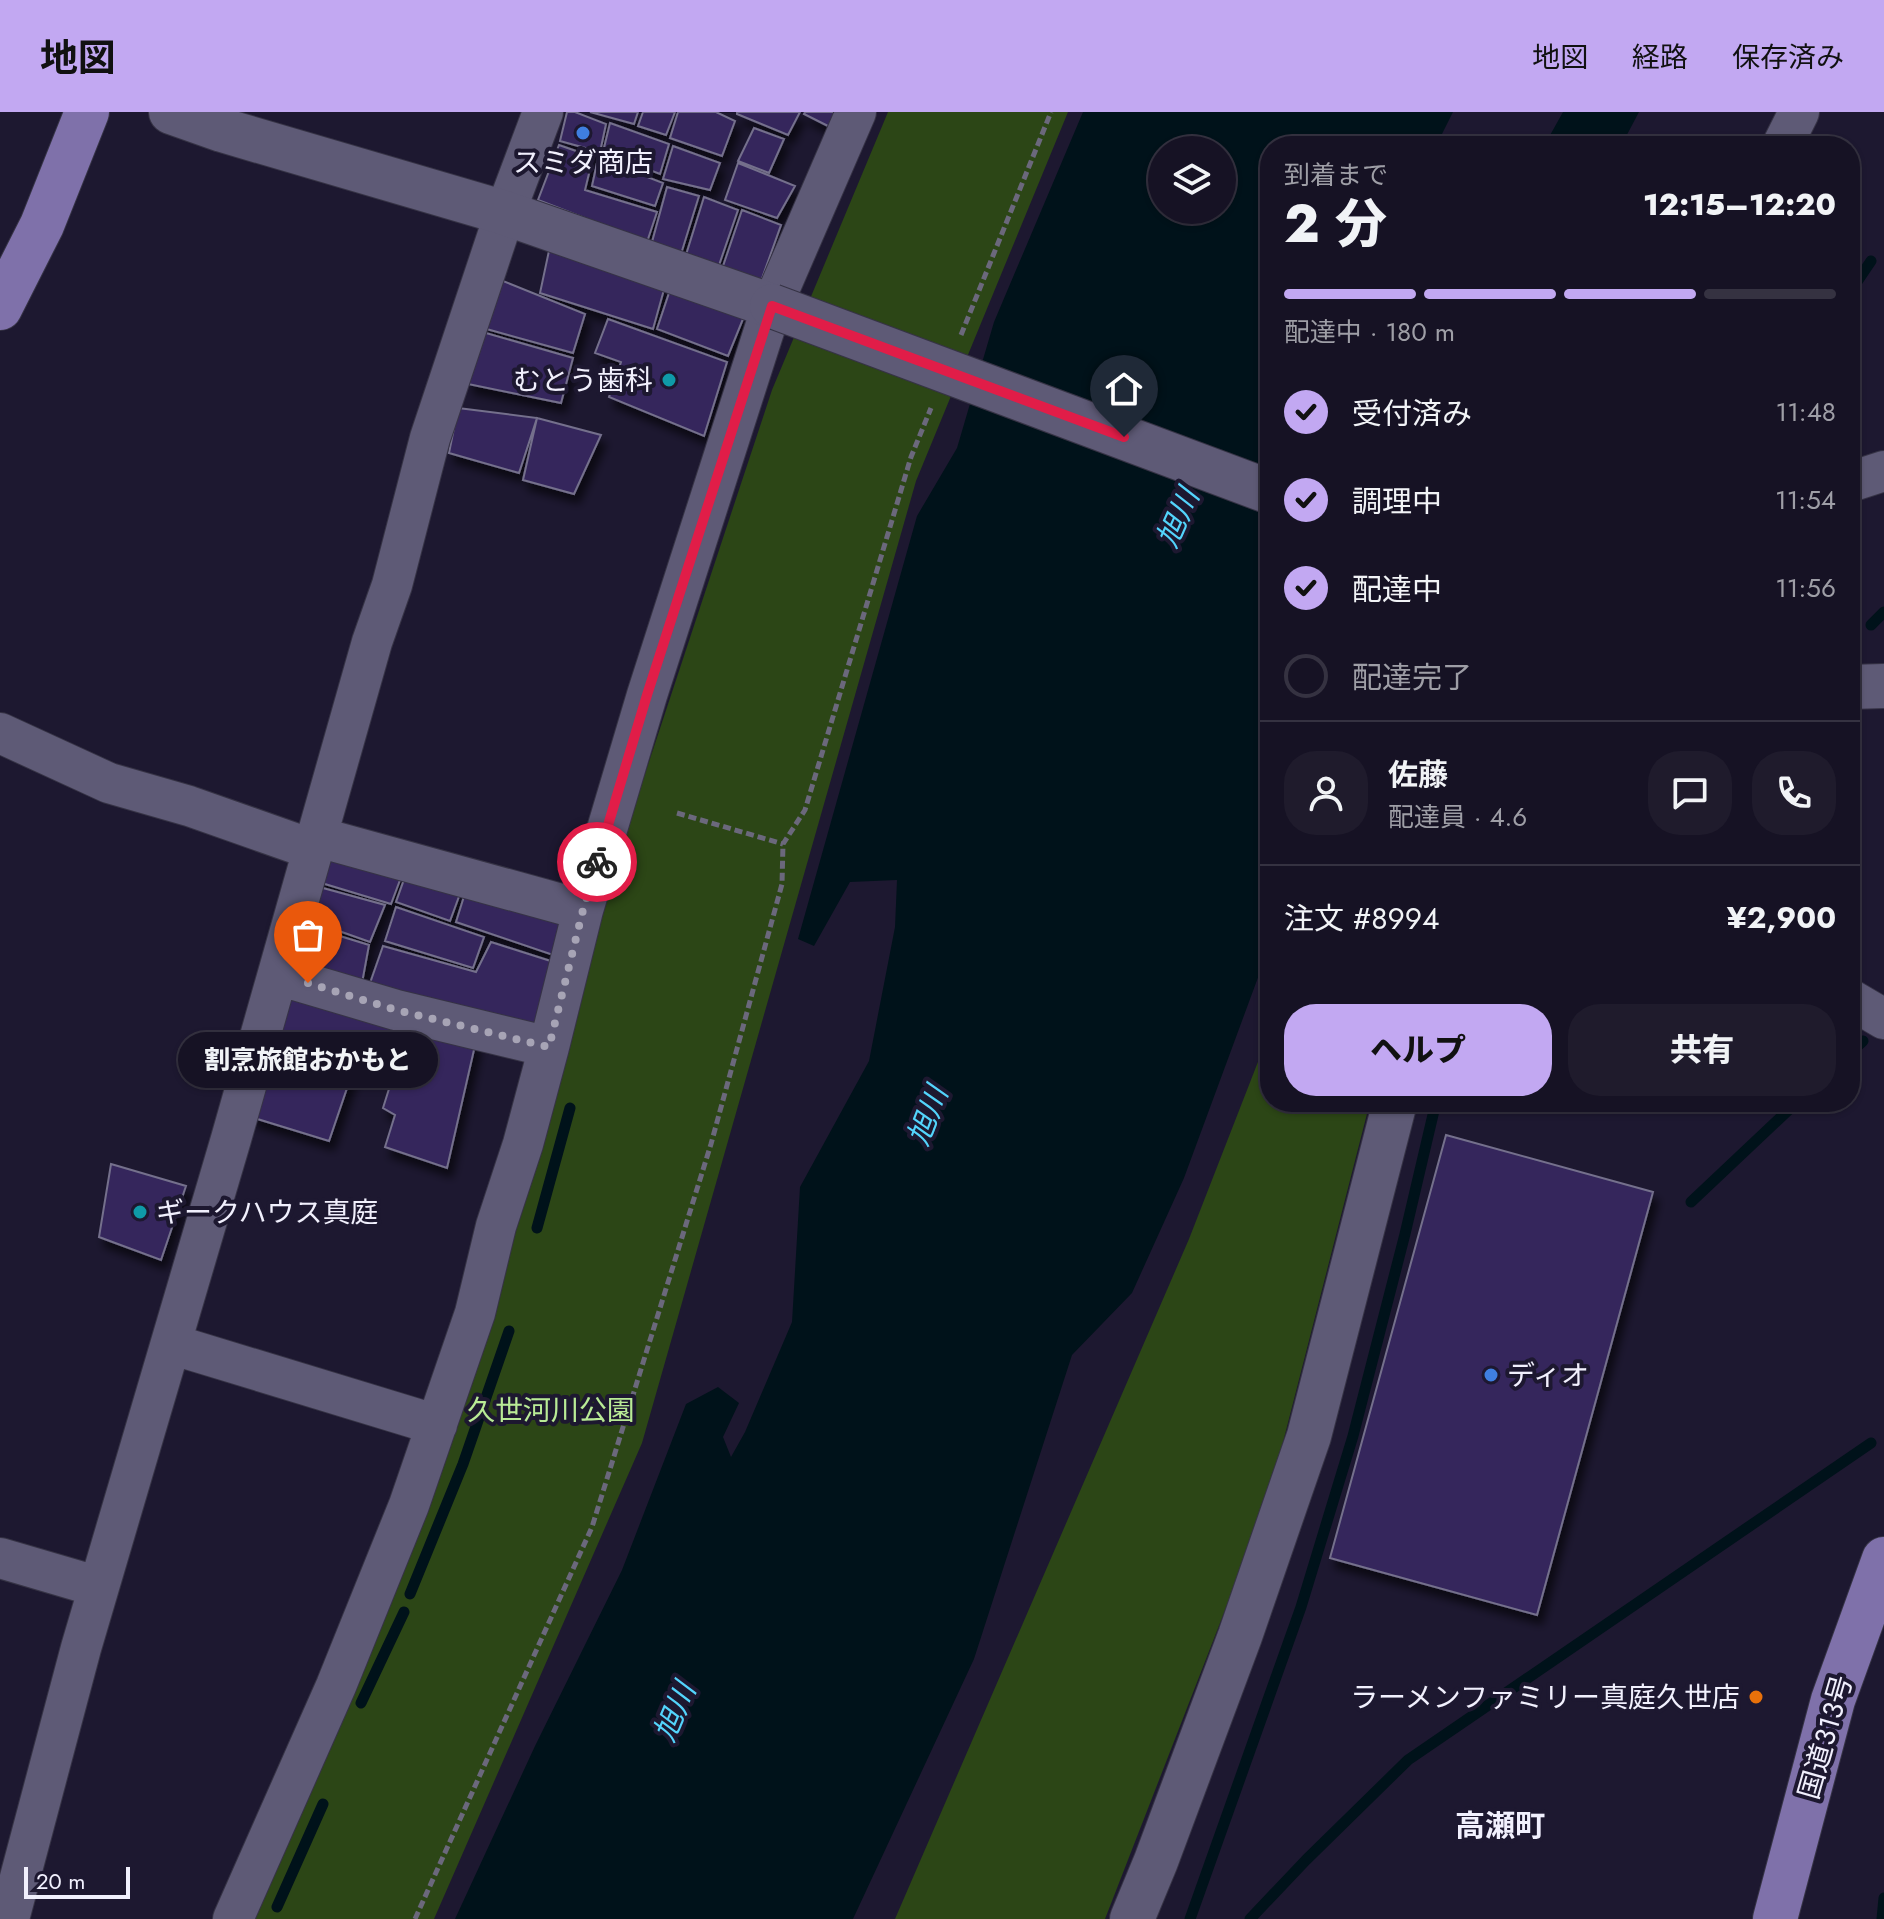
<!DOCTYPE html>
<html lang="ja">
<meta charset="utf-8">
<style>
:root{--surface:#161224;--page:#1f1b2c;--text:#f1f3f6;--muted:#9e9ea6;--line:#353241;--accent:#c2a8f2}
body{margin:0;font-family:Jost,"Noto Sans JP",sans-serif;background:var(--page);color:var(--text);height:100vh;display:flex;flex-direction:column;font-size:30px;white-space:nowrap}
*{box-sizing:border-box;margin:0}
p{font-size:26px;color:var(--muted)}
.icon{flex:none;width:44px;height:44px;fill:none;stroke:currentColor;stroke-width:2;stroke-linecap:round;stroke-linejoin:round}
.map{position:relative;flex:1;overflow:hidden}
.sheet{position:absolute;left:1260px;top:24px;width:600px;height:976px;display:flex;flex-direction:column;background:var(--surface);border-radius:32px;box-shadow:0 2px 6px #0004,0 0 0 2px var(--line)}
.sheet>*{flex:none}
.fabs{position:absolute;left:1148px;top:24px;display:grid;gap:16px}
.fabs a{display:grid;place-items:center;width:88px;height:88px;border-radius:50%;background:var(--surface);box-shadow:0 2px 6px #0004,0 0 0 2px var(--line);font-size:40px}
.scale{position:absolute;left:24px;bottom:20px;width:106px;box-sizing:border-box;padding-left:8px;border:4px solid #f1f0fd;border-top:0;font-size:22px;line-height:28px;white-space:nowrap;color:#f1f0fd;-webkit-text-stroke:6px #1d1830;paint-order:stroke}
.pin{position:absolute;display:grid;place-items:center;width:68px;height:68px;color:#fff;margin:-82px -34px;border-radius:50% 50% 50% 0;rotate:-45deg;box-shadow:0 0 8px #0007}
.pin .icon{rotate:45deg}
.courier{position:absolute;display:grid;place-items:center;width:80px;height:80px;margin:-40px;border:6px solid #e11d48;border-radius:50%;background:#fff;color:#222;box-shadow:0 2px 10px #0007}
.bubble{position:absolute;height:56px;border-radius:28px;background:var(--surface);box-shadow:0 2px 6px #0004,0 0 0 2px var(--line);font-size:26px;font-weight:800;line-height:56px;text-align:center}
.summary em{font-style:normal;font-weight:800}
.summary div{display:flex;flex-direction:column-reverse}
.summary{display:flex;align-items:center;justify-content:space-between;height:136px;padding:0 24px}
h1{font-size:52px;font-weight:800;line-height:60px}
.bar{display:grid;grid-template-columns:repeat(4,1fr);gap:12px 8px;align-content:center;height:96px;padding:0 24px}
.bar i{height:10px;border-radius:6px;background:var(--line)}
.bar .selected{background:var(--accent)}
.bar p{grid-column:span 4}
.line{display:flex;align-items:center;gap:20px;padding:0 24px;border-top:2px solid var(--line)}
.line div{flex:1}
.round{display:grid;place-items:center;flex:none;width:84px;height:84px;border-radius:32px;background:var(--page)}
ol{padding:0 24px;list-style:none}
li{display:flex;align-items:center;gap:24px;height:88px}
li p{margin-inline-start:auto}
li .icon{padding:8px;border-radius:50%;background:var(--accent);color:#111;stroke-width:4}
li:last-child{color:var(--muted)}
li i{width:44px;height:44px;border:4px solid var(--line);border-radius:50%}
.button{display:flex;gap:16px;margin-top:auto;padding:16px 24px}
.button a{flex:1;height:92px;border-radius:32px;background:var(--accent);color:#111;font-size:32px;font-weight:800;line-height:92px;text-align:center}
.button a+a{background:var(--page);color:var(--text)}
header{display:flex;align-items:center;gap:48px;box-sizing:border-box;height:112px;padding:0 40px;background:var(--accent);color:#111}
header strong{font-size:38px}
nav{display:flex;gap:44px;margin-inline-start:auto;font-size:28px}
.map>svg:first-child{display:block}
.green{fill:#2c4616}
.water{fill:#00121a;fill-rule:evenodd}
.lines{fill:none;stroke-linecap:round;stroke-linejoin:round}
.stream{stroke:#00121a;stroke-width:11}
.building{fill:#34265c;stroke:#74708c;stroke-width:2;filter:url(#shadow)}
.minor-casing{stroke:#363345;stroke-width:42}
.tertiary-casing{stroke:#363345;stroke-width:46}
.trunk-casing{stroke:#363345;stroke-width:46}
.path{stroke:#6b687c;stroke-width:5;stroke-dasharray:8 4;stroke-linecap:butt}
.minor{stroke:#5e5a76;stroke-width:40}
.tertiary{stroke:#5e5a76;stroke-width:44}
.trunk{stroke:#7f71aa;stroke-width:44}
.tertiary-bridge-casing{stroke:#363345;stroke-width:46;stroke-linecap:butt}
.tertiary-bridge{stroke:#5e5a76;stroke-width:44}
.done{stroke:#a7a4b5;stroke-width:8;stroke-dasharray:0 14.4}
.route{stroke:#e11d48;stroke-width:10}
.shop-dot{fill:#3f7fe0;stroke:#1d1830;stroke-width:3}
.culture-dot{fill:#0f9aa8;stroke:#1d1830;stroke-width:3}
.food-dot{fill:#e8710a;stroke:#1d1830;stroke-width:3}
.labels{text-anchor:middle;stroke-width:8;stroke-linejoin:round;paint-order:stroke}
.poi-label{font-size:28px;fill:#f1f0fd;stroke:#1d1830;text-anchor:end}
.park-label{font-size:28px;fill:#b9eb96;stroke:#1d1830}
.street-label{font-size:28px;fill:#f1f0fd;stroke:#1d1830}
.water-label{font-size:30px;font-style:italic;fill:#53d4fc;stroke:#1d1830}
.neighbourhood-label{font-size:30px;font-weight:bold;fill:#f1f0fd;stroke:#1d1830}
</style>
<header>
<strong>地図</strong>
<nav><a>地図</a><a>経路</a><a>保存済み</a></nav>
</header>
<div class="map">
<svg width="1884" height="1807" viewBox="0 0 1884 1807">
<defs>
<filter id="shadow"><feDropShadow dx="5" dy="9" stdDeviation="4" flood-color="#0009"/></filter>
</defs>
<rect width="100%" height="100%" fill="#1d1830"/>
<path class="green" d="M888,0H1068L916,369L642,1331L434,1807H245L590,828L772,278Z
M1270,919V990H1370L1269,1385L1105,1807H895L1189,1127Z"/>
<path class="water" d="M1083,0H1453L1436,34H1270V833L1184,1066L1132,1181L1072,1243L974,1547L853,1807H455L535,1634L622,1458L686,1292L718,1275L739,1291L723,1325L731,1345L745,1320L792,1210L800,1075L869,949L895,815L897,768L850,770L814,834L798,827L917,404L957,336L994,210ZM1162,38H1222V98H1162Z
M1563,0H1639L1621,34H1544Z"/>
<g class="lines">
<path class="stream" d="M1850,180L1871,149
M1871,513L1884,500
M1850,941L1863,929
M1691,1090L1797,990
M537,1116L570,996
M410,1482L463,1352L509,1219
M361,1591L404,1500
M277,1795L323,1692
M1190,1807L1301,1495L1353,1324L1405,1122L1436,990
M1250,1807L1306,1748L1408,1648L1871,1331
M1882,1807L1884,1786"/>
</g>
<path class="building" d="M567,0H575L606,12L600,40L560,29Z
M590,0H638L634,12Z
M643,0H675L666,23L638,14Z
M678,0H716L735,9L722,44L670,26Z
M737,0H800L788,23L737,2Z
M805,0H836L830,15L804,2Z
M610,11L669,32L660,62L603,40Z
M754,16L784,27L769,61L738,49Z
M559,33L593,45L585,78L657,100L647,130L538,88Z
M673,34L720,51L710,78L663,67Z
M598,46L663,71L655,94L592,74Z
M738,51L795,74L777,106L725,88Z
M667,75L699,84L681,142L652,130Z
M704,85L738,98L718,156L685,146Z
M742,98L781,113L760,172L721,160Z
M550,134L665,174L653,217L540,181Z
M498,167L585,202L573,241L483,216Z
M670,178L745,202L728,244L657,217Z
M608,207L727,250L704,324L609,285L621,250L595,241Z
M479,219L573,246L561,291L468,272Z
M458,296L537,306L519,361L449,341Z
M537,306L601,323L574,382L523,368Z
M323,735L403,760L391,792L315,769Z
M406,762L461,779L450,809L396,790Z
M312,773L385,793L370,830L308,808Z
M466,778L573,807L562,846L456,810Z
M396,795L484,825L473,856L385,829Z
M304,813L369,833L362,871L293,850Z
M491,830L560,852L541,922L369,874L383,834L476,860Z
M290,877L405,907L392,946L361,935L329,1029L251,1005Z
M410,910L476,929L447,1056L385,1035L395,1003L383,996Z
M1446,1023L1653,1080L1537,1503L1330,1446Z
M111,1052L186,1074L161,1148L99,1125Z"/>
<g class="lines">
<g class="minor-casing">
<path id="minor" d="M1782,34L1799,0
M1850,370L1884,359
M0,621L109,671L189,694L314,738
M318,725L583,798
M278,863L396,898L549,935
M1850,887L1884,907
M171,1232L437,1313
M0,1446L99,1475
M9,1807L81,1536L231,1027L372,530L392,473L430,326L505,101L543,0
M233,1807L336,1574L409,1393L475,1201L496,1114L523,1032L549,935L583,798L647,583L772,194L856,0"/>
</g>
<g class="tertiary-casing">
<path id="tertiary" d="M171,0L222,18L505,101L772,194
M1850,575L1884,574
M1132,1807L1156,1749L1240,1524L1309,1324L1395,990"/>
</g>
<g class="trunk-casing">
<path id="trunk" d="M0,196L42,113L87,0
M1775,1807L1833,1588L1884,1447"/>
</g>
<path class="path" d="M961,223L1051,0
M677,701L783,732
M415,1807L592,1415L711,1032L782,772L783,732L805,698L911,345L931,296"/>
<use href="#minor" class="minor"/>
<use href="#tertiary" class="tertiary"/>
<use href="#trunk" class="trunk"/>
<g class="tertiary-bridge-casing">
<path id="tertiary-bridge" d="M772,194L1270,380"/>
</g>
<use href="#tertiary-bridge" class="tertiary-bridge"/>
</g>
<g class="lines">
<path class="done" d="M308,871L396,898L549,935L583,798L597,750"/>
<path class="route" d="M597,750L647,583L772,194L1124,325"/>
</g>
<g class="shop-dot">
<circle cx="583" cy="21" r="8"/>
<circle cx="1491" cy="1263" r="8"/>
</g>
<g class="culture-dot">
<circle cx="669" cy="268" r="8"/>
<circle cx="140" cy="1100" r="8"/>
</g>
<circle class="food-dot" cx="1756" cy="1585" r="8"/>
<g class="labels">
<g class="poi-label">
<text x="583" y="60" text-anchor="middle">スミダ商店</text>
<text x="653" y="278">むとう歯科</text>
<text x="156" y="1110" text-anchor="start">ギークハウス真庭</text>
<text x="1507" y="1273" text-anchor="start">ディオ</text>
<text x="1740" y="1595">ラーメンファミリー真庭久世店</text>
</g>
<g class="park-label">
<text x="551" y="1308">久世河川公園</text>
</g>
<g class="street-label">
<text transform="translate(1825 1625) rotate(-74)" y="10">国道313号</text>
</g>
<g class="water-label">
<text transform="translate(1178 406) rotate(-66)" y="10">旭川</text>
<text transform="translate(928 1004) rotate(-69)" y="10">旭川</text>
<text transform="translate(675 1600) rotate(-67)" y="10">旭川</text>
</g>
<g class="neighbourhood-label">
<text x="1500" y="1724">高瀬町</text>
</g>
</g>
</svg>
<div class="fabs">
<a><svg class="icon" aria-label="layers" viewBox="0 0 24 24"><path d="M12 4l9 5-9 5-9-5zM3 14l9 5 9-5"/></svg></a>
</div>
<div class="scale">20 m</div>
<div class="pin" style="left:308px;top:871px;background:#ea580c"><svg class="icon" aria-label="bag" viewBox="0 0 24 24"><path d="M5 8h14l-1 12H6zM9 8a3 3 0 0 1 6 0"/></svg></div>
<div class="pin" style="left:1124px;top:325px;background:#1f2937"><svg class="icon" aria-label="home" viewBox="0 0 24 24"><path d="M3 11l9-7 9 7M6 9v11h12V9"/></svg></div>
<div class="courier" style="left:597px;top:750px"><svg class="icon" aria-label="bike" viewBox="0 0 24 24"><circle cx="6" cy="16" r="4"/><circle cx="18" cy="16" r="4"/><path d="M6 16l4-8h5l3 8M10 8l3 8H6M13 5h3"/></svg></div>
<div class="bubble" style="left:178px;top:920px;width:260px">割烹旅館おかもと</div>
<section class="sheet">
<div class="summary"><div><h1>2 分</h1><p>到着まで</p></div><em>12:15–12:20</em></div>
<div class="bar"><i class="selected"></i><i class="selected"></i><i class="selected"></i><i></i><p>配達中 · 180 m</p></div>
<ol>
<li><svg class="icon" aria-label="check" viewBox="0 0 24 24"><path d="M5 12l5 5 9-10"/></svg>受付済み<p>11:48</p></li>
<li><svg class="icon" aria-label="check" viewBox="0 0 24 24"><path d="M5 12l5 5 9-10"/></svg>調理中<p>11:54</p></li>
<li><svg class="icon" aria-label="check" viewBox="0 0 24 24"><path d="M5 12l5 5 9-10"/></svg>配達中<p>11:56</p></li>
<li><i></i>配達完了</li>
</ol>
<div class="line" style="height:144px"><a class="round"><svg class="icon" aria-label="person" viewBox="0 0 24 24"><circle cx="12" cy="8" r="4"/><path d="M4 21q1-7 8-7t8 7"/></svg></a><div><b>佐藤</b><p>配達員 · 4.6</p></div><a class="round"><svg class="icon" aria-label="chat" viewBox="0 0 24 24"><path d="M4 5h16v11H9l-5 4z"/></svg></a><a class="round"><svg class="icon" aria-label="phone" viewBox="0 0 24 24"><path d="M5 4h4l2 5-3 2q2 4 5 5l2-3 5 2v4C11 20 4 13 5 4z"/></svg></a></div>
<div class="line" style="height:104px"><div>注文 #8994</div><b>¥2,900</b></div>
<div class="button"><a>ヘルプ</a><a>共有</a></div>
</section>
</div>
